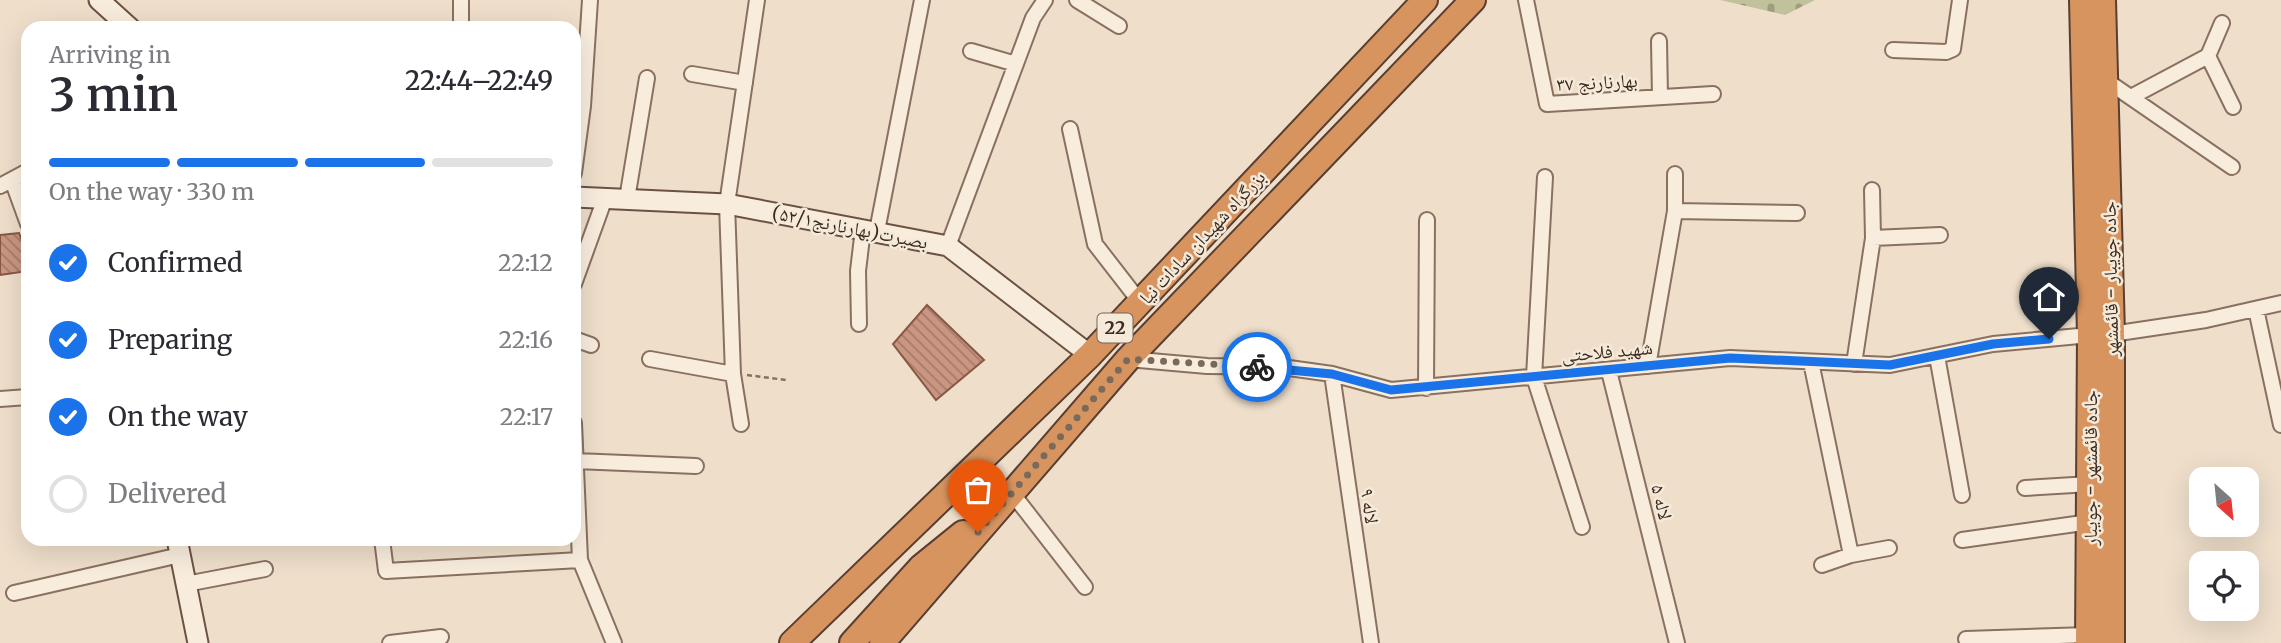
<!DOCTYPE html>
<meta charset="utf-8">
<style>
:root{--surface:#fff;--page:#f2f2f3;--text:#2b2b33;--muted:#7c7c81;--line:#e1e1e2;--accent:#1a73e8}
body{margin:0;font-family:Merriweather,"Noto Naskh Arabic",serif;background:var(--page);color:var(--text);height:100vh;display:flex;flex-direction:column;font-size:26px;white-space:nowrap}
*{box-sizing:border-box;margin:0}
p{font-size:23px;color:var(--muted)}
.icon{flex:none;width:38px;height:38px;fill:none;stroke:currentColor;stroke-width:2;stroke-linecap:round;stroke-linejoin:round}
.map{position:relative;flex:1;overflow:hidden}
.sheet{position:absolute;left:21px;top:21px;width:560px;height:525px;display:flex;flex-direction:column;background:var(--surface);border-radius:21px;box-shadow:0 7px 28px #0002}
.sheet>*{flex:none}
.needle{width:46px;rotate:153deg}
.tools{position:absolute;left:2189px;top:467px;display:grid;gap:14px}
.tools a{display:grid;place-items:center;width:70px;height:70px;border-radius:14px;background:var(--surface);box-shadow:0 7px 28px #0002;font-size:35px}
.pin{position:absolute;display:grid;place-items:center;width:60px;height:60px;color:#fff;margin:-72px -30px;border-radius:50% 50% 50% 0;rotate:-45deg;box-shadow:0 0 7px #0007}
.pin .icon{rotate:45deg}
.courier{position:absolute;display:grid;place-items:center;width:70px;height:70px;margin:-35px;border:5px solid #1a73e8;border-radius:50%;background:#fff;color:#222;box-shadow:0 2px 9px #0007}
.headline em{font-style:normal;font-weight:600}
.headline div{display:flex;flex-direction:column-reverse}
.headline{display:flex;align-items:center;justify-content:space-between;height:119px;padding:0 28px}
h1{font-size:46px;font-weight:600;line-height:52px}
.bar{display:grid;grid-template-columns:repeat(4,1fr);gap:10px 7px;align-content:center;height:84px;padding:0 28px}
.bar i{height:9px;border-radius:5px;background:var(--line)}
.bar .active{background:var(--accent)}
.bar p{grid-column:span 4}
ol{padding:0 28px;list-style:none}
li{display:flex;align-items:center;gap:21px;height:77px}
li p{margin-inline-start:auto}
li .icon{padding:7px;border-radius:50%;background:var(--accent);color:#fff;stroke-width:4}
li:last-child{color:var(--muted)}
li i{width:38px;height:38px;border:4px solid var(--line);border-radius:50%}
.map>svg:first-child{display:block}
.cemetery{fill:url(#cemetery-stones)}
.building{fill:url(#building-back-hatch);stroke:#885745;stroke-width:2}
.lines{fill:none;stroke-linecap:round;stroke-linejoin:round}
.street-casing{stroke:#8a705f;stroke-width:18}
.secondary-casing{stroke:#6c5142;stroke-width:23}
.highway-casing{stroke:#583f32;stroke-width:28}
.path{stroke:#8a705f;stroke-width:2.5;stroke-dasharray:5 3.5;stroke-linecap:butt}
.street{stroke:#f8eddd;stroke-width:14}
.secondary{stroke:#f8eddd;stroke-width:19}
.highway{stroke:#d8945f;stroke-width:24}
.done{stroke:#7a6a5c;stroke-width:7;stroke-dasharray:0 12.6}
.route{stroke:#1a73e8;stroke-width:9}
.labels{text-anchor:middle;stroke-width:5;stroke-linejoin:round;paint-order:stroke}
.shield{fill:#f5ead9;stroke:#736458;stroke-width:2}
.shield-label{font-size:18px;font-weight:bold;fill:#3b2b21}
.street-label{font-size:19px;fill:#3b2b21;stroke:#f5ead9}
</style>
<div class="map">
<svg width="2281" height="643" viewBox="0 0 2281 643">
<defs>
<pattern id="cemetery-stones" width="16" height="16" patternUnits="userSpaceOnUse" patternTransform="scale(1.75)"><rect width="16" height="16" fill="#c1c19c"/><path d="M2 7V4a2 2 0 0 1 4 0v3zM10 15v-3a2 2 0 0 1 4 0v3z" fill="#9e9d7f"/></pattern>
<pattern id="building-back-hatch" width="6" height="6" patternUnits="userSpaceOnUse" patternTransform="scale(1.75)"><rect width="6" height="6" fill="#ca9681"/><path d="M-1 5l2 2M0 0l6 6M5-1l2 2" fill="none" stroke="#a57b69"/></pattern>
</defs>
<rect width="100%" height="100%" fill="#eedeca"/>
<path class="cemetery" d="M1720,0H1815L1785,15Z"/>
<path class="building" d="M19,233L28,256V271L0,275V235Z
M927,305L984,360L936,400L893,344Z"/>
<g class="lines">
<g class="street-casing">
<path id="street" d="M461,0V28
M1077,0L1119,26
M1526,0L1547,104L1713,94
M1659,41L1660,97
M1893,50L1946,52L1953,49L1960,0
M971,51L1016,64
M2208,56L2222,23
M692,74L745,83
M2104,79L2232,167
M2131,97L2208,56L2233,107
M1070,129L1095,244L1140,302
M574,173L583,106L590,0
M1545,177L1534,377L1582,527
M12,180L28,224
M0,186L28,171
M1872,190L1873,238
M627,199L647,78
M1675,211L1797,213
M877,231L922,0
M948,246L1033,18L1045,0
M574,284L605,198
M2256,309L2281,425
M859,324L858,271L863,229
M2112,334L2206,320L2281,303
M574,339L591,345
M1937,356L1962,495
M650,359L733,374
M1128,359L1207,366L1282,367L1332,374L1391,390L1730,358L1890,365L1993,344L2090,335
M1811,362L1851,555L1889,548
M1854,364L1873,238L1940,235
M1648,366L1675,211V174
M1609,371L1677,643
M1332,374L1371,643
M1426,388L1427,220
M0,399L28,397
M574,423L580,560L614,643
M741,424L733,374L727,204L757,0
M576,461L696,466
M2025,488L2090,484
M1012,493L1085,587
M382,539L386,571L580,560
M1962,540L2090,522
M1822,565L1851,555
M186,584L265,569
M14,593L180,555
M1966,639L2088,635
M390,643L441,637"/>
</g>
<g class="secondary-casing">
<path id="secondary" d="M99,0L130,28
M574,197L727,204L948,246L1090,355
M177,539L198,643"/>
</g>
<g class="highway-casing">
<path id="highway" d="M2082,0L2090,335L2088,643
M2103,0L2112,334V643
M792,643L1090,355L1425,0
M852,643L921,567L963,533
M882,643L1128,359L1473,0"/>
</g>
<path class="path" d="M747,375L786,380"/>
<use href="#street" class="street"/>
<use href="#secondary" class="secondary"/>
<use href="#highway" class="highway"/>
</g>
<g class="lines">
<path class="done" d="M978,532L1128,359L1257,367"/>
<path class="route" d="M1257,367L1332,374L1391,390L1730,358L1890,365L1993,344L2049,339"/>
</g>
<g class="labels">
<rect class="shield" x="1097.5" y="313.5" width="35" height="29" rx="5"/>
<g class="shield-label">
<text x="1115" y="334">22</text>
</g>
<g class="street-label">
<text transform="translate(1597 82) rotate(-3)" y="7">بهارنارنج ۳۷</text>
<text transform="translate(850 227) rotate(11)" y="7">بصیرت(بهارنارنج۵۲/۱)</text>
<text transform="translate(1202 237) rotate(-47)" y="7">بزرگراه شهیدان سادات نیا</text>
<text transform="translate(2110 279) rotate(-91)" y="7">جاده جویبار - قائمشهر</text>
<text transform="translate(1607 351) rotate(-5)" y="7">شهید فلاحتی</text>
<text transform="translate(2090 468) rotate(-90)" y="7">جاده قائمشهر - جویبار</text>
<text transform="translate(1662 502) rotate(76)" y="7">لاله ۵</text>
<text transform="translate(1370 506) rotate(82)" y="7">لاله ۹</text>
</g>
</g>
</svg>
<div class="tools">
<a><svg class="needle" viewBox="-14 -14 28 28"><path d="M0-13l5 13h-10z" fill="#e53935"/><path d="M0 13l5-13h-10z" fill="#7c7c81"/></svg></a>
<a><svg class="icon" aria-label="locate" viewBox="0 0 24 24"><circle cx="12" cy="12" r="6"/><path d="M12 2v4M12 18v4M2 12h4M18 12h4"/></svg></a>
</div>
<div class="pin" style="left:978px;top:532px;background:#ea580c"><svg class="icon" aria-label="bag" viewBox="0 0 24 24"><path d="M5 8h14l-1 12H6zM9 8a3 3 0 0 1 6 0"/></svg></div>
<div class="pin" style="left:2049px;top:339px;background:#1f2937"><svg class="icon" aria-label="home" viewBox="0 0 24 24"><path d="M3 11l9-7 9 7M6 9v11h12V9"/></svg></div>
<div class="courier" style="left:1257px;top:367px"><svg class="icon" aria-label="bike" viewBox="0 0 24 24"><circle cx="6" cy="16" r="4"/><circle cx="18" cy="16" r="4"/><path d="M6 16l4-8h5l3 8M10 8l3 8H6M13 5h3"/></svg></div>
<section class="sheet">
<div class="headline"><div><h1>3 min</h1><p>Arriving in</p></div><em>22:44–22:49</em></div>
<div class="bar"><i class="active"></i><i class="active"></i><i class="active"></i><i></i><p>On the way · 330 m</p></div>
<ol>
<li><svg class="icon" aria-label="check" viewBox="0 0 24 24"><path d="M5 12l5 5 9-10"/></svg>Confirmed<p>22:12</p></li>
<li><svg class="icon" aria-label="check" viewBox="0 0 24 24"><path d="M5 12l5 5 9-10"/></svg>Preparing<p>22:16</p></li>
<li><svg class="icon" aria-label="check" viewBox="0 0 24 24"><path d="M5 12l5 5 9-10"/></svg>On the way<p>22:17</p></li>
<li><i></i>Delivered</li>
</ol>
</section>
</div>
